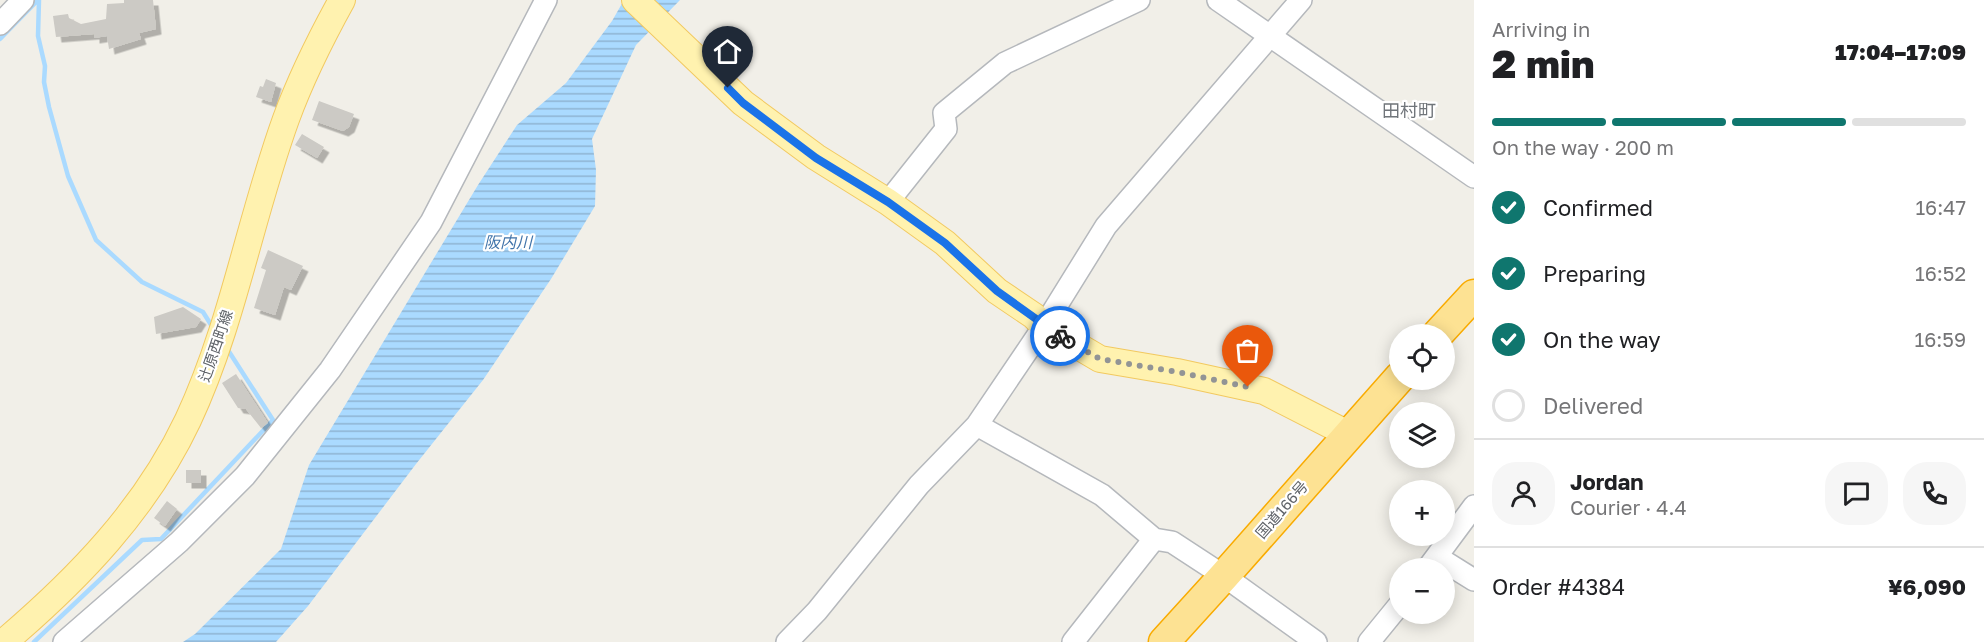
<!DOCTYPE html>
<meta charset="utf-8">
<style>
:root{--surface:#fff;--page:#f6f6f6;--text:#202124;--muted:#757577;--line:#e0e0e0;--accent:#0f766e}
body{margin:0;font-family:"Golos Text","Noto Sans JP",sans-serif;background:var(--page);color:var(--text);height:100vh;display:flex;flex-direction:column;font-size:22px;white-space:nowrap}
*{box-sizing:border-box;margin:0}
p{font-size:20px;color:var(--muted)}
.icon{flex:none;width:33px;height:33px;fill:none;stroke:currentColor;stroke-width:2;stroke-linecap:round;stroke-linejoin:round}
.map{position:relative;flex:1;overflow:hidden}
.side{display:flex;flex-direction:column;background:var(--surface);width:510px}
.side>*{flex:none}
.buttons{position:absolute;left:1389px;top:324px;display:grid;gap:12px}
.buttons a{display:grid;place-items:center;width:66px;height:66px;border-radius:50%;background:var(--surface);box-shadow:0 3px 15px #0003;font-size:30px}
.pin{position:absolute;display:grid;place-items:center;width:51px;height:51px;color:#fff;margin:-62px -26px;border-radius:50% 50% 50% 0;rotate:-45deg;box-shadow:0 0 6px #0007}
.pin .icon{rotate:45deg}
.courier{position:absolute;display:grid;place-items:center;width:60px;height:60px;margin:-30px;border:4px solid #1a73e8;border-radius:50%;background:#fff;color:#222;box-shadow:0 2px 8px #0007}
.head em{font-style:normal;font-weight:800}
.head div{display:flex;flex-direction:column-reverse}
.head{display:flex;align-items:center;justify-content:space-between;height:102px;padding:0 18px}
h1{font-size:39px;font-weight:800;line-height:45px}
.bar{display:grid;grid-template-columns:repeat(4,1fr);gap:9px 6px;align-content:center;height:72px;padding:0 18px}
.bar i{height:8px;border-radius:4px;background:var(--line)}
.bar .current{background:var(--accent)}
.bar p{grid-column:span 4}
.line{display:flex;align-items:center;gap:15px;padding:0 18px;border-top:2px solid var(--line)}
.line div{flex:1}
.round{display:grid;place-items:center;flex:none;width:63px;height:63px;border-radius:24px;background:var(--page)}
ol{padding:0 18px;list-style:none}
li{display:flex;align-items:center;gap:18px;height:66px}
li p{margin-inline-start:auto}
li .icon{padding:6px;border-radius:50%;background:var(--accent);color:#fff;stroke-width:4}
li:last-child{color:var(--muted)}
li i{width:33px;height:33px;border:3px solid var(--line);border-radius:50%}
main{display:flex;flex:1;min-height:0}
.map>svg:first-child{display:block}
.water{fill:url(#water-rules)}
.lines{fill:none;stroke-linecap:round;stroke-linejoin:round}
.stream{stroke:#aadaff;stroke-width:4.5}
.building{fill:#cccac5;filter:url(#shadow)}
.minor-casing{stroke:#b5b8bc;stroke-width:24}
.major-casing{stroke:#f2c960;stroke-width:28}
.highway-casing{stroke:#f9ab00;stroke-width:33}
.minor{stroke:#fff;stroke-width:21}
.major{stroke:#fff2af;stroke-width:26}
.highway{stroke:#fde293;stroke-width:30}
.done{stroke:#929495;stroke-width:6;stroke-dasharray:0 10.8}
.route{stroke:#1a73e8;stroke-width:8}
.labels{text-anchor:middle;stroke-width:4.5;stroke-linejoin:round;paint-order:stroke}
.street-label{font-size:15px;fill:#5f6368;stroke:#fff}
.water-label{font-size:16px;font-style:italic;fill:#4174aa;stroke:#fff}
.quarter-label{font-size:18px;fill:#70757a;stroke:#fff}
</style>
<main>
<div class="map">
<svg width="1474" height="642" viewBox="0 0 1474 642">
<defs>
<pattern id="water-rules" width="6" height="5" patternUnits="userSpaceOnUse" patternTransform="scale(1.5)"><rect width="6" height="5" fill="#aadaff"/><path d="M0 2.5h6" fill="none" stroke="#8eb4d2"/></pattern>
<filter id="shadow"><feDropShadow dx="5.5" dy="5.5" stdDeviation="0" flood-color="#0004"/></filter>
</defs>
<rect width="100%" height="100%" fill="#f1efe8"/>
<path class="water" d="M624,0H680L636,45L592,139L596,170L595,206L551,279L483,380L416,464L308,606L276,642H183L195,634L281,549L309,465L478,185L517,125L566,83L612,21Z"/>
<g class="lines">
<path class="stream" d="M39,0L38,36L45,66L44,82L49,107L68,176L96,240L142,282L203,312L213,328
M0,39L38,0
M34,642L142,540L161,539L273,420L226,347"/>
</g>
<path class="building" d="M124,0H153L156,29L139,33L141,39L109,49L107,36L94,38V34L56,37L53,16L68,14L69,18L81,24L106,19L107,4L124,3Z
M266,79L276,83L271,102L256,97L260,86L263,87Z
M319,101L354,114L349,127L343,131L312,120Z
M302,134L324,147L317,158L295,145Z
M268,250L303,266L291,290L284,287L275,315L254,308L266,270L261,268Z
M183,307L201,319L196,327L156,334L154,317Z
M236,374L268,423L261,428L246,409L238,408L222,383Z
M186,470H201V483H186Z
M167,501L177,509L165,526L154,518Z"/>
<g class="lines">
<g class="minor-casing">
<path id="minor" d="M1218,0L1474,177
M0,24L23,0
M888,202L946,129L944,113L1005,63L1139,0
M977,425L1102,495L1154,539L1172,542L1224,576L1316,642
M1437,557L1474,580
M1428,568L1474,506
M64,642L179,542L245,476L330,370L431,222L546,0
M787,642L817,611L919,485L977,425L1044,326L1106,226L1301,0
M1073,642L1154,539
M1369,642L1400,604"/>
</g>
<g class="major-casing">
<path id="major" d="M635,0L743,103L816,157L888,202L945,243L997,291L1034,316L1044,326L1100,359L1177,372L1264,391L1348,434
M4,642C78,579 146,509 188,420C233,324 250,218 286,119C301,78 321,38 342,0"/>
</g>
<g class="highway-casing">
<path id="highway" d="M1438,334L1474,295
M1164,642L1224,576L1400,377"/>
</g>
<use href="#minor" class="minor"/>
<use href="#major" class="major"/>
<use href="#highway" class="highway"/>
</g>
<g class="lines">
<path class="done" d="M1060,336L1100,359L1177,372L1248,387"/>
<path class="route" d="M728,88L743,103L816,158L888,202L945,243L997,291L1060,336"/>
</g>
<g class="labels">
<g class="street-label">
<text transform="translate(216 346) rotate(-71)" y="5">辻原西町線</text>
<text transform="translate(1282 510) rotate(-49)" y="5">国道166号</text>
</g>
<g class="water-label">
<text x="508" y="248">阪内川</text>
</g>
<g class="quarter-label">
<text x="1409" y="117">田村町</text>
</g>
</g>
</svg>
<div class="buttons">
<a><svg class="icon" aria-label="locate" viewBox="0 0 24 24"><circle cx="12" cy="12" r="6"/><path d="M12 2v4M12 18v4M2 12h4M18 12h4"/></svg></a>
<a><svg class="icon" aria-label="layers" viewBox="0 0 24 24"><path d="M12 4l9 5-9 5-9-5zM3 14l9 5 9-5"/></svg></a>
<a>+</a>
<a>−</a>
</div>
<div class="pin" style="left:1248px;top:387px;background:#ea580c"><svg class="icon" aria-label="bag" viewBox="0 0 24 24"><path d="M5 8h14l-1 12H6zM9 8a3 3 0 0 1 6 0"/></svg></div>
<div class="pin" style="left:728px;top:88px;background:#1f2937"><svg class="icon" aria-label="home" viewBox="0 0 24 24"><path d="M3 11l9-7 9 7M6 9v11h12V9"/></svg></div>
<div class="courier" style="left:1060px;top:336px"><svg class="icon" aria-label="bike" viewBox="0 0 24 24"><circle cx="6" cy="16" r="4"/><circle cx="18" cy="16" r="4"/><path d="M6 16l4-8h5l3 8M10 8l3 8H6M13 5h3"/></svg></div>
</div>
<section class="side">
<div class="head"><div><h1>2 min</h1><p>Arriving in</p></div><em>17:04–17:09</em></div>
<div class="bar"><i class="current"></i><i class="current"></i><i class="current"></i><i></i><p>On the way · 200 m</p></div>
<ol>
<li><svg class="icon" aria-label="check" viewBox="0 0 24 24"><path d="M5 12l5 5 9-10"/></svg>Confirmed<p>16:47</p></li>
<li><svg class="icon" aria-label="check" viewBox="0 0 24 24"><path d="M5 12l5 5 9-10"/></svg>Preparing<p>16:52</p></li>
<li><svg class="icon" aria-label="check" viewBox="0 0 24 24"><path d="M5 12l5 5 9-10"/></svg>On the way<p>16:59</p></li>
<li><i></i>Delivered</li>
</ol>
<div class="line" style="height:108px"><a class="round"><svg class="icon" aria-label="person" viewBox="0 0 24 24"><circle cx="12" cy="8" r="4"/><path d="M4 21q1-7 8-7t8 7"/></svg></a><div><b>Jordan</b><p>Courier · 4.4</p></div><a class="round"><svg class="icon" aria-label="chat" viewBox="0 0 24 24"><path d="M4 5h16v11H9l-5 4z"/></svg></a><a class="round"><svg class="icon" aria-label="phone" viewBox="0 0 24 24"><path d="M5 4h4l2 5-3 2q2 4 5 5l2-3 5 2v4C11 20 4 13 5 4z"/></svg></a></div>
<div class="line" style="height:78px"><div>Order #4384</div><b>¥6,090</b></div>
</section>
</main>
